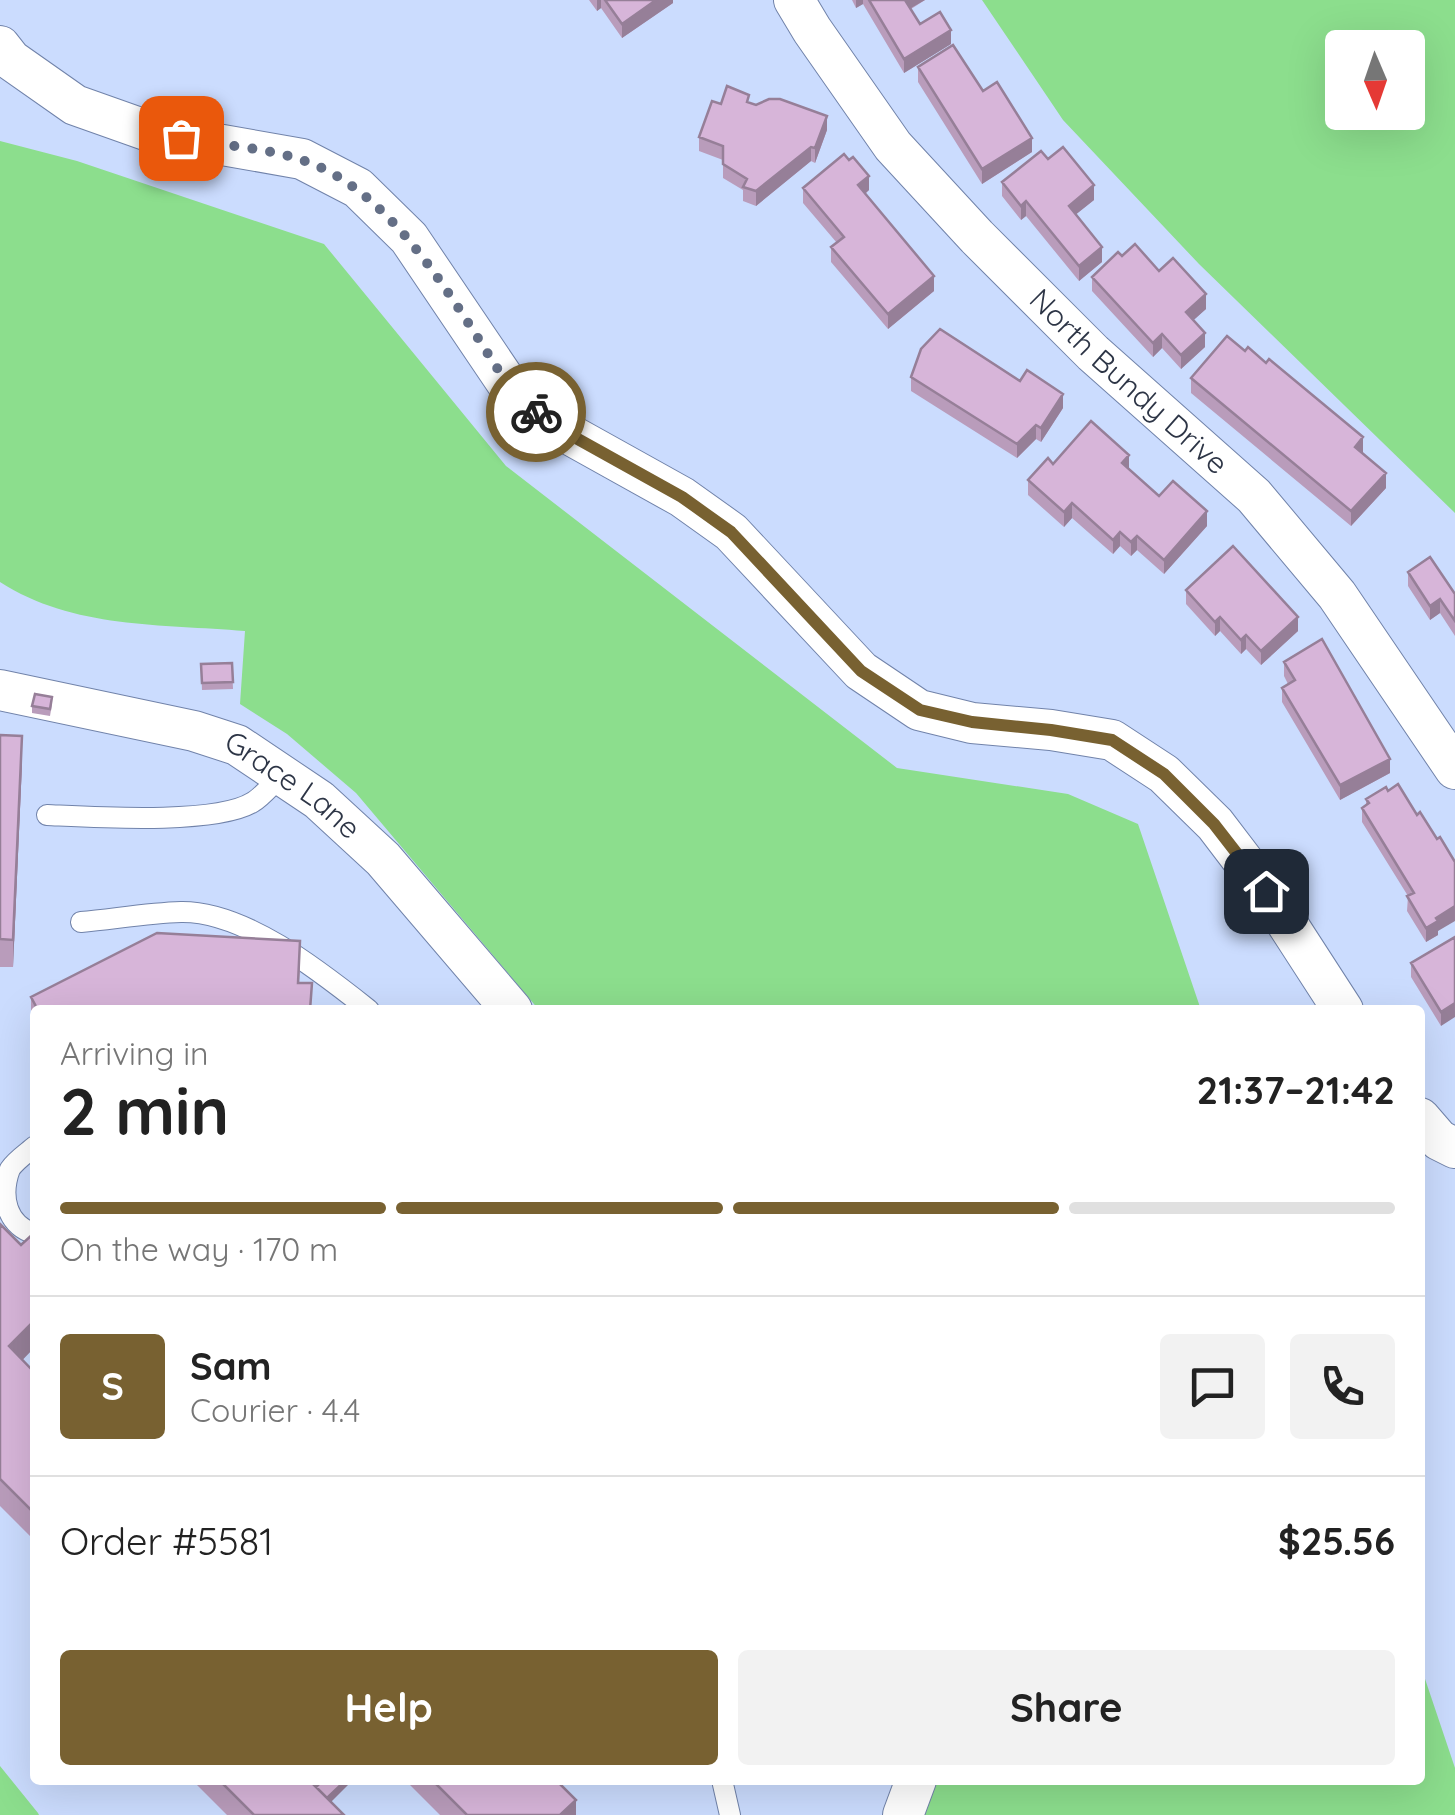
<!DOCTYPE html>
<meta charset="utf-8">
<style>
:root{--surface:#fff;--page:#f2f2f2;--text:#222;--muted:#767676;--line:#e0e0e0;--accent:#786131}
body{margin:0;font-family:Quicksand,sans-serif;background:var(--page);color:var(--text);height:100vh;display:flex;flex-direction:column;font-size:38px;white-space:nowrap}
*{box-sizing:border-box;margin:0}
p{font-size:32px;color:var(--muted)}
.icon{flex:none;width:55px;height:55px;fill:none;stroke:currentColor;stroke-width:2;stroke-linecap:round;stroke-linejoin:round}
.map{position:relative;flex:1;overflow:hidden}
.panel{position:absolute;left:30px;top:1005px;width:1395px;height:780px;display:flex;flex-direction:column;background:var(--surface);border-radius:10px;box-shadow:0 10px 40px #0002}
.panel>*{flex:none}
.needle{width:65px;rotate:178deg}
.controls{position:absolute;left:1325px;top:30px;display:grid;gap:20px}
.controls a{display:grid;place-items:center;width:100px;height:100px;border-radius:10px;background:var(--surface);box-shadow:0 10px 40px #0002;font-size:50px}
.pin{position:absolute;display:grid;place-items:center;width:85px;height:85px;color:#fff;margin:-42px;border-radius:20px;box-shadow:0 5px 15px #0006}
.courier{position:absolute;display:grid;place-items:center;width:100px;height:100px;margin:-50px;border:8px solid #786131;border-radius:50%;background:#fff;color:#222;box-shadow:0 2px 12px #0007}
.overview em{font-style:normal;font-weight:700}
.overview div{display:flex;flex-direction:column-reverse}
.overview{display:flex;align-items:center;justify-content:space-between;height:170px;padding:0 30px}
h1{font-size:65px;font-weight:700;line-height:75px}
.bar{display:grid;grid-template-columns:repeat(4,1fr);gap:15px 10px;align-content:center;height:120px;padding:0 30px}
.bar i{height:12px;border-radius:8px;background:var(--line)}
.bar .selected{background:var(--accent)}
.bar p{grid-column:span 4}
.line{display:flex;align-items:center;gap:25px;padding:0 30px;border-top:2px solid var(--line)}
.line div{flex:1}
.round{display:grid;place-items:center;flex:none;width:105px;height:105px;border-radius:10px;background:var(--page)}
.primary-button{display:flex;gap:20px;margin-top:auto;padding:20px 30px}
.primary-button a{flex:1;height:115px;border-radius:10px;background:var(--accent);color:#fff;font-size:40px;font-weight:700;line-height:115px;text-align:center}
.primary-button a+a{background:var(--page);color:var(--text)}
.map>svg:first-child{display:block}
.green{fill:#8cde8d;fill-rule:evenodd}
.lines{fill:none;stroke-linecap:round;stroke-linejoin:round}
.lane-casing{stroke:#7183aa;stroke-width:22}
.street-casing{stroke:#7183aa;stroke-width:42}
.lane{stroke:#fff;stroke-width:20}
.street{stroke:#fff;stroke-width:40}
.wall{fill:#b99cbb}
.shaded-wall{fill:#967f98}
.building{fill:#d7b5d9;stroke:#967f98;stroke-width:2.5}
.done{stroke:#646f86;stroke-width:10;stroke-dasharray:0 18}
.route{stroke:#786131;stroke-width:12}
.labels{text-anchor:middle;stroke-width:8;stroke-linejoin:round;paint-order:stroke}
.street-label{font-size:30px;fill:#2d3546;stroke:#fdfdfd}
</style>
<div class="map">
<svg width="1455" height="1815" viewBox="0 0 1455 1815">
<rect width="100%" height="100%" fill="#cbdcfe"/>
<path class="green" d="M982,0H1455V513L1199,264L1063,120ZM1342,48H1408V112H1342Z
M0,141L77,161L324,244L506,466L897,768L1068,794L1138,824L1201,1010H539L356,793L287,734L240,704L245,631C162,624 73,629 0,582Z
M1420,1664L1455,1768V1815H920L933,1780H1420Z
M0,1766L38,1813L39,1815H0Z"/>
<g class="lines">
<g class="lane-casing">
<path id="lane" d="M47,815C93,817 217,825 253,802C263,796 273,783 282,775
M81,922C114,919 148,913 181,912C245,911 321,972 369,1010
M35,1146C27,1153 16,1160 10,1169C0,1196 6,1225 35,1234
M722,1780L730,1815"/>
</g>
<g class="street-casing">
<g id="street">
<path id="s1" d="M794,0L812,30L893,146L977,237L1093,353L1254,496L1337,595L1455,769"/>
<path d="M0,46L11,60L75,105L154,133L302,159L358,188L409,238L515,395L558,428L682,497L731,532L861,671L919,710L972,723L1051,730L1112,740L1164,774L1215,824L1266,891L1343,1010"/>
<path id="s2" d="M0,690L194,731L237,745L319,800L383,859L512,1010"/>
<path d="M1420,1118L1439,1140L1455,1148"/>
<path d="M903,1815L916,1780"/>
</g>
</g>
<use href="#lane" class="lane"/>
<use href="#street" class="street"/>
</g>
<path class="wall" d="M589,0H673V3L622,38L601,8L597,11Z
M852,0H925L911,9L920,24L951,44L904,73L863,4L856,8Z
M918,67L1032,152L982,184L918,82Z
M749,103L827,130L815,163L811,161L756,206L743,201V190L723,178V160L699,151V137L721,104Z
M1048,159L1094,200L1076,214L1102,262L1079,281L1026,216L1021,220L1002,196V182Z
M803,188L869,190L865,194L934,291L888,329L831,262V247L837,243L803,203Z
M1122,256L1159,271L1206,309L1193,320L1205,347L1181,369L1162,348L1153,357L1092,291V277Z
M911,377L1063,408L1041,442L1036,439L1017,458L911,391Z
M1191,378L1363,452L1362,453L1386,488L1351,526L1191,393Z
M1053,464L1129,469L1159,496L1207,526L1164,574L1137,550L1131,556L1120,546L1113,554L1072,518L1064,527L1028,495V480Z
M1408,572L1455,594V636L1440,613L1430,620L1408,586Z
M1186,590L1298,631L1261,665L1246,649L1241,654L1220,631L1215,636L1186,604Z
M1284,662L1390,773L1340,800L1282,702V688L1288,684L1284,676Z
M232,663L233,689L202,690L201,664Z
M52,704L50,716L32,713V706Z
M0,735L22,763L13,967H0Z
M1366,799L1438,931V935L1426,942L1407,911L1408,896L1362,822V808L1366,805Z
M1455,937L1441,1026L1411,977V963Z
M300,968L299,983L312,1010H35V1031L31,1024V997Z
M0,1224L22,1360L35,1373V1538L33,1539L0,1506Z
M192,1780H309L344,1815H227Z
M405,1780H556L576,1815H440Z"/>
<path class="shaded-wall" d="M597,0H601V8L597,11Z
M656,0H673V3L622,38V24Z
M856,0H863V4L856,8Z
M904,0H925L904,12Z
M951,30V44L904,73V59Z
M827,116V130L815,163V148Z
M1032,138V152L982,184V169Z
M811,147V161L756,206V191Z
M869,176V190L858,200V185Z
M1094,185V200L1069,220V206Z
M1026,201V216L1021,220V206Z
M1102,247V262L1079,281V266Z
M934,276V291L888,329V314Z
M1206,294V309L1186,327V312Z
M1205,333V347L1181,369V355Z
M1162,334V348L1153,357V343Z
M1063,394V408L1041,442V428Z
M1036,425V439L1017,458V444Z
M1363,437V452L1355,461V447Z
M1129,455V469L1122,463Z
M1386,473V488L1351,526V511Z
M1072,503V518L1064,527V512Z
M1207,511V526L1164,574V560Z
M1120,532V546L1113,554V540Z
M1137,536V550L1131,556V542Z
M1440,599V613L1430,620V606Z
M1220,617V631L1215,636V622Z
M1298,617V631L1261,665V651Z
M1246,635V649L1241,654V640Z
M22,736V763L13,967V940Z
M1390,759V773L1340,800V785Z
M1455,906V921L1438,931V935L1426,942V928L1436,918Z
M1455,1003V1017L1441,1026V1012Z
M35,1320V1347L9,1374V1346Z
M35,1510V1538L33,1539V1512Z
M346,1780H353L318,1815L317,1808Z
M576,1800V1815H560Z"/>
<path class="building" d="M605,0H656L622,24Z
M869,0H905L920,24L940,12L951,30L904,59Z
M953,45L983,91L997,82L1032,138L982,169L918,67Z
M727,86L749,95L747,102L756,105L769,99H780L827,116L815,148L811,147L756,191L743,187L747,179L723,164V146L699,137L712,101L721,104Z
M1063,147L1094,185L1069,206L1102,247L1079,266L1026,201L1021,206L1002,182L1041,151L1048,159Z
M844,154L849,160L853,157L869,176L858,185L934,276L888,314L831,247L844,237L803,188Z
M1135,244L1159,271L1173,258L1206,294L1186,312L1205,333L1181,355L1162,334L1153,343L1092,277L1118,252L1122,256Z
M940,329L1020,381L1027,370L1063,394L1041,428L1036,425L1017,444L911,377L921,349Z
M1227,336L1245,351L1248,347L1266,363L1269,359L1363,437L1355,447L1386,473L1351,511L1191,378Z
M1091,421L1129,455L1122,463L1159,496L1173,481L1207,511L1164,560L1137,536L1131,542L1120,532L1113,540L1072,503L1064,512L1028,480L1048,458L1053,464Z
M1233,546L1298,617L1261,651L1246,635L1241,640L1220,617L1215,622L1186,590Z
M1430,557L1455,594V621L1440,599L1430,606L1408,572Z
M1322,639L1390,759L1340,785L1282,688L1295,680L1284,662Z
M232,663L233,682L202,683L201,664Z
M35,694L52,697L50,709L32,706Z
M0,735L22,736L13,940L0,939Z
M1398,784L1417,815L1420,812L1437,839L1440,837L1455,862V906L1436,918L1438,921L1426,928L1407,896L1414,893L1362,808L1369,803L1366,799L1386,787L1388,791Z
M157,933L300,941L298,983H312L310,1010H38L31,997Z
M1455,937V1003L1441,1012L1411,963Z
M0,1224L21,1245L35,1232V1320L9,1346L35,1373V1510L33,1512L0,1479Z
M219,1780H309L344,1815H254Z
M323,1780H346L327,1798L316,1787Z
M432,1780H556L576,1800L560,1815H467Z"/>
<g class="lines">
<path class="done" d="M181,138C218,145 268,148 302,160C399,192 460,315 515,395L536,412"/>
<path class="route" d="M536,412L558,428L682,497L731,532L861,671L920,710L972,722L1051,730L1112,740L1164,774L1214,824L1266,891"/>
</g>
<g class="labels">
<g class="street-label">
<text dy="10" stroke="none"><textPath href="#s1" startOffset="510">North Bundy Drive</textPath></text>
<text dy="10" stroke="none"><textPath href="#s2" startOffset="312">Grace Lane</textPath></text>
</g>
</g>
</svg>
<div class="controls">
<a><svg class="needle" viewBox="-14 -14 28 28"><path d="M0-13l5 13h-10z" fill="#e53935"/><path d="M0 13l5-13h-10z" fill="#767676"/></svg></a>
</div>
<div class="pin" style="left:181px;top:138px;background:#ea580c"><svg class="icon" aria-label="bag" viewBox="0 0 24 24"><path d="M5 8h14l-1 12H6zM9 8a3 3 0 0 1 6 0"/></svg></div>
<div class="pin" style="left:1266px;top:891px;background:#1f2937"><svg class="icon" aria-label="home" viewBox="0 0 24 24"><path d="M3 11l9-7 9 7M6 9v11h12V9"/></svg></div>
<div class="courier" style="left:536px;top:412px"><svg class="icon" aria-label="bike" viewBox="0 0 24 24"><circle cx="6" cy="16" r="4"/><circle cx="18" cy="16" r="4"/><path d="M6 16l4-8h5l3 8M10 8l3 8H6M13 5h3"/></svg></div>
<section class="panel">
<div class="overview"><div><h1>2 min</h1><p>Arriving in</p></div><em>21:37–21:42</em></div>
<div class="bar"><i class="selected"></i><i class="selected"></i><i class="selected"></i><i></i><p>On the way · 170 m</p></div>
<div class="line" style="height:180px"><b class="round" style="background:var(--accent);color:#fff">S</b><div><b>Sam</b><p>Courier · 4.4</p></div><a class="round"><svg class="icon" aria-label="chat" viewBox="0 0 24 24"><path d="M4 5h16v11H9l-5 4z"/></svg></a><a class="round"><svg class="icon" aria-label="phone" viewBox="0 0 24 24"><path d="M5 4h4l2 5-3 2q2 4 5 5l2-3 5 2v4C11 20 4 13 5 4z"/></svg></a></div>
<div class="line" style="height:130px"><div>Order #5581</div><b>$25.56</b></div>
<div class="primary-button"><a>Help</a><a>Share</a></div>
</section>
</div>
